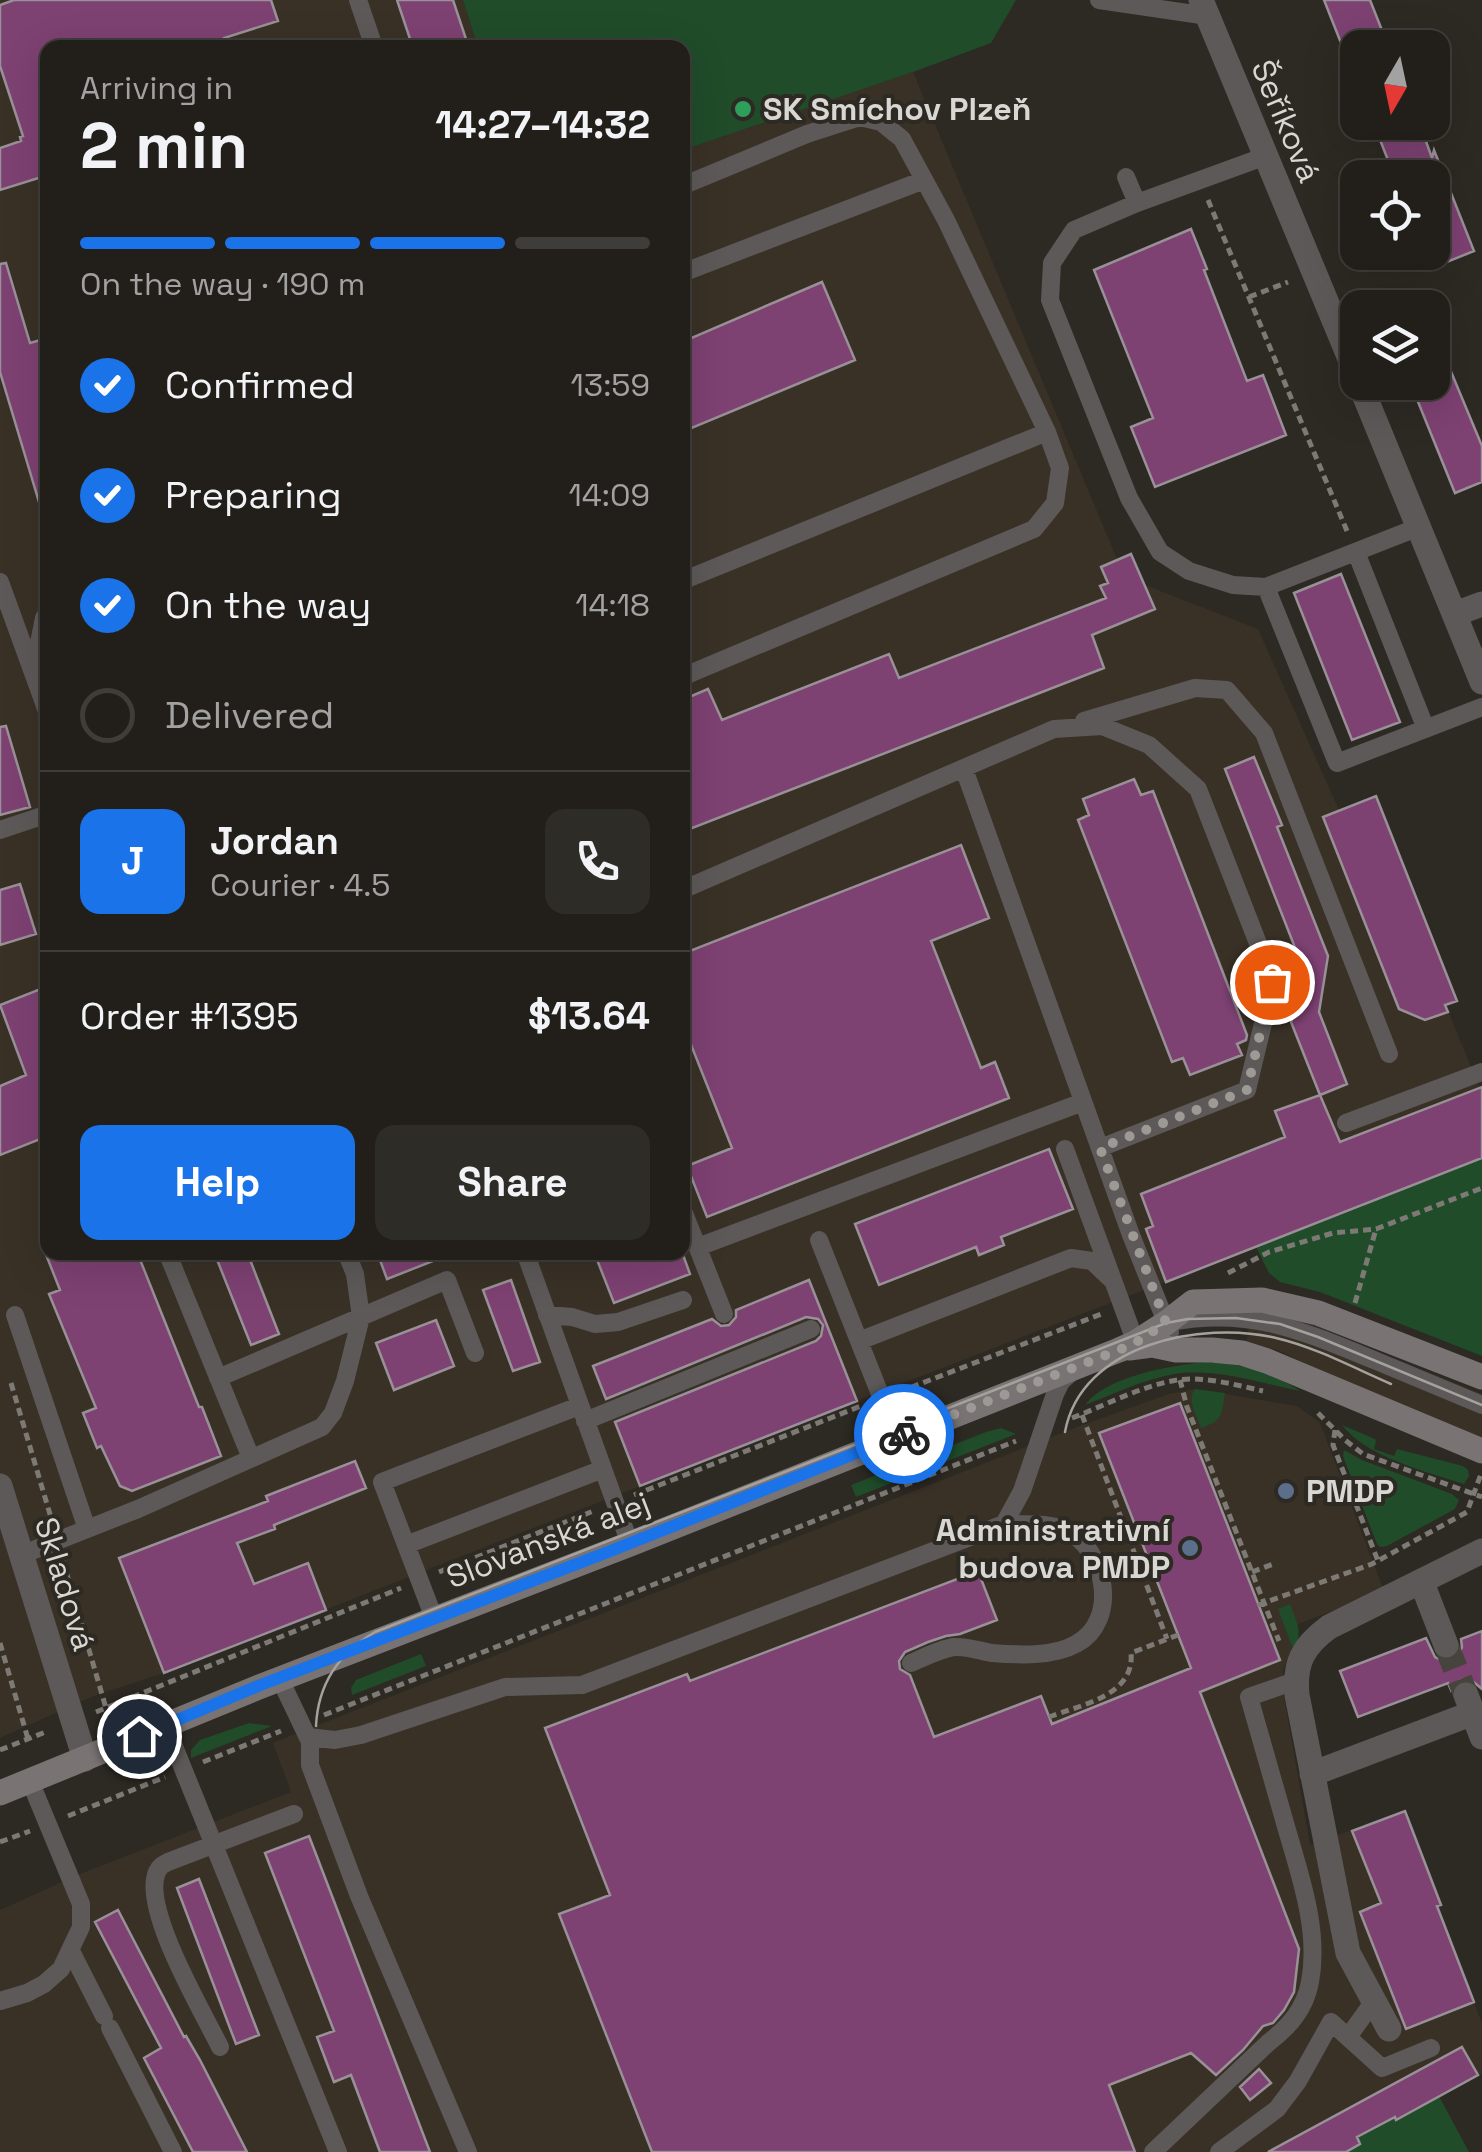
<!DOCTYPE html>
<meta charset="utf-8">
<style>
:root{--surface:#221f1a;--page:#2e2c27;--text:#f1f3f6;--muted:#a2a2a2;--line:#3f3d39;--accent:#1a73e8}
body{margin:0;font-family:"Space Grotesk",sans-serif;background:var(--page);color:var(--text);height:100vh;display:flex;flex-direction:column;font-size:38px;white-space:nowrap}
*{box-sizing:border-box;margin:0}
p{font-size:32px;color:var(--muted)}
.icon{flex:none;width:55px;height:55px;fill:none;stroke:currentColor;stroke-width:2;stroke-linecap:round;stroke-linejoin:round}
.map{position:relative;flex:1;overflow:hidden}
.panel{position:absolute;left:40px;top:40px;width:650px;height:1220px;display:flex;flex-direction:column;background:var(--surface);border-radius:20px;box-shadow:0 10px 40px #0002,0 0 0 2px var(--line)}
.panel>*{flex:none}
.needle{width:65px;rotate:189deg}
.controls{position:absolute;left:1340px;top:30px;display:grid;gap:20px}
.controls a{display:grid;place-items:center;width:110px;height:110px;border-radius:20px;background:var(--surface);box-shadow:0 10px 40px #0002,0 0 0 2px var(--line);font-size:50px}
.pin{position:absolute;display:grid;place-items:center;width:85px;height:85px;color:#fff;margin:-42px;border:5px solid #fff;border-radius:50%;box-shadow:0 2px 10px #0007}
.courier{position:absolute;display:grid;place-items:center;width:100px;height:100px;margin:-50px;border:8px solid #1a73e8;border-radius:50%;background:#fff;color:#222;box-shadow:0 2px 12px #0007}
.headline em{font-style:normal;font-weight:600}
.headline div{display:flex;flex-direction:column-reverse}
.headline{display:flex;align-items:center;justify-content:space-between;height:170px;padding:0 40px}
h1{font-size:65px;font-weight:600;line-height:75px}
.bar{display:grid;grid-template-columns:repeat(4,1fr);gap:15px 10px;align-content:center;height:120px;padding:0 40px}
.bar i{height:12px;border-radius:8px;background:var(--line)}
.bar .current{background:var(--accent)}
.bar p{grid-column:span 4}
.line{display:flex;align-items:center;gap:25px;padding:0 40px;border-top:2px solid var(--line)}
.line div{flex:1}
.round{display:grid;place-items:center;flex:none;width:105px;height:105px;border-radius:20px;background:var(--page)}
ol{padding:0 40px;list-style:none}
li{display:flex;align-items:center;gap:30px;height:110px}
li p{margin-inline-start:auto}
li .icon{padding:10px;border-radius:50%;background:var(--accent);color:#fff;stroke-width:4}
li:last-child{color:var(--muted)}
li i{width:55px;height:55px;border:5px solid var(--line);border-radius:50%}
.action{display:flex;gap:20px;margin-top:auto;padding:20px 40px}
.action a{flex:1;height:115px;border-radius:20px;background:var(--accent);color:#fff;font-size:40px;font-weight:600;line-height:115px;text-align:center}
.action a+a{background:var(--page);color:var(--text)}
.map>svg:first-child{display:block}
.built{fill:#393126}
.green{fill:#204c2a}
.building{fill:#7d4172;stroke:#999197;stroke-width:2.5}
.lines{fill:none;stroke-linecap:round;stroke-linejoin:round}
.street-tunnel{stroke:#47433d;stroke-width:25;stroke-dasharray:25 12;stroke-linecap:butt}
.path{stroke:#7d7a75;stroke-width:5;stroke-dasharray:8 5;stroke-linecap:butt}
.lane{stroke:#5d5959;stroke-width:18}
.street{stroke:#5d5959;stroke-width:25}
.secondary{stroke:#797373;stroke-width:25}
.tram{stroke:#a5a29e;stroke-width:2.5}
.done{stroke:#9d9a95;stroke-width:10;stroke-dasharray:0 18}
.route{stroke:#1a73e8;stroke-width:12}
.leisure-dot{fill:#2e9e5b;stroke:#2d2923;stroke-width:4}
.service-dot{fill:#5c6f8a;stroke:#2d2923;stroke-width:4}
.labels{text-anchor:middle;stroke-width:8;stroke-linejoin:round;paint-order:stroke}
.poi-label{font-size:32px;font-weight:bold;fill:#d9d7d3;stroke:#2d2923;text-anchor:start}
.street-label{font-size:32px;fill:#d9d7d3;stroke:#2d2923}
</style>
<div class="map">
<svg width="1482" height="2152" viewBox="0 0 1482 2152">
<rect width="100%" height="100%" fill="#2d2923"/>
<path class="built" d="M0,0H463L478,47L48,48V1252H682L683,150L913,72L1117,559L1131,554L1145,585L1258,629L1339,810L1376,796L1457,1001L1446,1006L1480,1088L1444,1174L857,1401L164,1673L96,1695L0,1738Z
M1252,1312L1311,1324L1482,1394V1441L1315,1369L1278,1350L1246,1345Z
M1195,1389L1297,1406L1320,1423L1384,1591L1298,1624L1299,1630L1283,1671L1282,1685L1310,1845L1405,1811L1441,1905L1437,1907L1482,2023V2073L1396,2120L1395,2118L1357,2138L1360,2144L1346,2152H0V1910L80,1874L291,1792L273,1743L285,1738L1077,1427L1169,1394Z"/>
<path class="green" d="M463,0H1016L991,43L913,72L683,150L682,48L478,47Z
M1482,1158V1356L1320,1292L1280,1282L1269,1273L1256,1247L1364,1206L1363,1203L1434,1178Z
M1207,1362C1246,1365 1267,1370 1300,1391C1260,1383 1215,1368 1175,1374C1144,1379 1114,1394 1085,1405C1106,1376 1173,1365 1207,1362Z
M1195,1389L1225,1393C1221,1415 1224,1420 1201,1428C1197,1416 1186,1400 1195,1389Z
M1342,1425L1375,1439L1376,1441L1374,1449L1394,1456L1397,1449L1463,1466L1468,1470L1469,1476L1464,1484C1427,1472 1366,1457 1342,1425Z
M1001,1428L1016,1434L856,1497L851,1485L986,1432Z
M1344,1450L1362,1460L1452,1494L1459,1500L1455,1509L1387,1546L1380,1547L1377,1544L1343,1456Z
M1290,1604C1298,1625 1302,1632 1295,1654L1278,1609Z
M421,1654L426,1666L352,1695L351,1688L356,1680Z
M249,1723L272,1726L191,1758V1750L200,1740Z
M1439,2096L1469,2152H1346L1357,2137L1395,2117L1397,2119Z"/>
<path class="building" d="M14,0H271L278,21L224,38L226,48H48V175L0,190V148L21,141L20,137L23,136L0,66V5Z
M397,0H453L469,48H413Z
M1324,0H1370L1389,48H1343Z
M1373,122H1419L1432,158L1434,150L1474,251L1432,268V178H1395Z
M1191,229L1207,269L1204,270L1247,381L1263,375L1286,435L1155,487L1131,427L1153,418L1094,270Z
M6,263L30,343L48,338V511L42,512L0,372V264Z
M822,282L855,360L682,432V342Z
M1432,326L1482,446V482L1455,493L1410,382H1432Z
M1131,554L1155,609L1092,635L1104,668L682,832V700L708,689L722,720L889,654L899,678L1106,598L1100,586L1108,583L1101,567Z
M1341,574L1400,722L1352,740L1294,593Z
M6,726L30,807L0,815V727Z
M1254,757L1282,825L1277,827L1328,956L1319,1012L1347,1084L1320,1095L1291,1022L1304,986L1303,968L1225,769Z
M1134,779L1141,795L1153,791L1247,1035L1246,1040L1237,1044L1242,1055L1190,1075L1183,1058L1172,1062L1078,820L1089,815L1083,799Z
M1376,796L1457,1001L1445,1005L1448,1012L1425,1020L1399,1009L1323,817Z
M961,845L989,918L931,941L981,1068L995,1062L1009,1098L707,1217L687,1166L732,1148L682,1022V954Z
M20,884L36,934L0,945V890Z
M48,986V1136L0,1155V1086L26,1075L0,1005Z
M1482,1087V1158L1166,1282L1146,1229L1153,1226L1141,1194L1285,1137L1275,1111L1320,1095L1340,1142Z
M1049,1149L1073,1209L1001,1237L1004,1245L979,1255L976,1247L879,1285L855,1224Z
M45,1252H137L199,1407H202L221,1456L132,1491L120,1486L101,1446L97,1448L83,1413L96,1408L49,1294L60,1290Z
M214,1252H247L279,1334L251,1345Z
M377,1252H451V1254L387,1279Z
M594,1252H682L690,1274L614,1303Z
M511,1280L540,1362L513,1371L483,1290Z
M809,1280L857,1401L640,1486L615,1422L816,1341L821,1336L823,1325L818,1319L806,1317L606,1399L593,1366L712,1319L721,1326L729,1325L736,1317V1310Z
M436,1320L454,1366L394,1390L376,1343Z
M1180,1403L1280,1660L1200,1692L1299,1949L1294,1992L1284,2010L1273,2023L1263,2026L1243,2050L1216,2075L1191,2053L1109,2085L1135,2152H652L559,1914L610,1895L545,1728L687,1674L690,1681L978,1571L997,1620L960,1634L946,1636L928,1642L905,1652L899,1661L900,1669L910,1675L934,1737L1041,1696L1052,1724L1191,1668L1099,1433Z
M355,1461L366,1488L274,1525L275,1529L237,1543L254,1584L308,1563L326,1610L164,1673L119,1558L268,1501L266,1496Z
M1482,1631V1689L1470,1679L1461,1680L1454,1684L1451,1690L1448,1683L1358,1717L1340,1671L1426,1638L1435,1657L1443,1661L1451,1660L1459,1654L1462,1647L1461,1639Z
M1405,1811L1441,1905L1437,1906L1474,2002L1406,2029L1360,1912L1381,1903L1352,1831Z
M309,1836L319,1862L430,2152H380L351,2075L334,2082L317,2037L334,2031L265,1853Z
M199,1879L259,2035L236,2044L177,1888Z
M118,1910L184,2037L186,2036L200,2060L247,2152H193L144,2058L161,2048L95,1922Z
M1462,2047L1478,2075L1396,2120L1395,2117L1357,2137L1360,2144L1346,2152H1268Z
M1259,2069L1271,2083L1250,2100L1240,2087Z"/>
<g class="lines">
<path class="street-tunnel" d="M1446,1645L1466,1695"/>
<path class="path" d="M1208,200L1347,531
M1249,297L1288,282
M1228,1273L1269,1252L1333,1233L1376,1229L1482,1188
M1355,1303L1376,1229
M1180,1380L1187,1407L1279,1641
M11,1383L52,1521
M899,1392L1104,1313
M1318,1413L1345,1440L1363,1454L1482,1497
M1082,1415L1167,1639
M1072,1418C1106,1405 1141,1386 1177,1380C1205,1376 1236,1385 1263,1391
M1335,1430L1333,1445L1378,1561
M634,1495L861,1406
M63,1561L106,1708
M439,1572L596,1510
M1252,1572L1276,1563
M1258,1605L1372,1564L1467,1512L1481,1474
M0,1643L28,1739
M96,1712L401,1588
M324,1715L1016,1441
M1049,1717C1080,1705 1135,1696 1131,1653L1178,1635
M0,1750L48,1731
M203,1762L281,1731
M68,1816L165,1777
M0,1842L30,1831"/>
<path class="lane" d="M358,0L373,44
M1099,0L1208,16
M1126,177L1137,203L1266,156
M682,186L807,134L860,117L881,122L902,139L946,220L1047,432L1060,468L1055,503L1034,529L682,677
M1137,203L1074,230L1052,263L1050,300L1129,498L1160,552L1189,571L1233,585L1266,587
M682,273L924,180
M1419,527L1266,587L1337,763L1482,707
M1356,552L1426,729
M682,581L1047,432
M0,582L48,714
M33,673L44,618L48,612
M1084,721L1195,688L1227,690L1264,733L1389,1054
M964,769L1131,1235L1170,1332
M0,830L48,814
M682,890L1054,729L1102,726L1149,745L1198,789L1273,982L1247,1090L1100,1148
M1346,1123L1482,1072
M1065,1149L1137,1346
M682,1208L724,1314
M819,1240L897,1437
M698,1247L1083,1102
M167,1252L251,1458
M525,1252L630,1544
M15,1315L87,1529
M547,1315L572,1317L595,1324L618,1322L683,1300
M1171,1322C1250,1307 1303,1331 1374,1360C1410,1375 1446,1390 1482,1405
M859,1341L1071,1258L1092,1261L1113,1281
M218,1378L447,1280L475,1353
M585,1421L811,1329
M1004,1524L1022,1491L1055,1394L1061,1382L1074,1370
M406,1545L603,1469
M21,1555L138,1509L322,1427L333,1413L345,1381L361,1317L355,1274L346,1252
M434,1618L382,1482L579,1406
M280,1679L310,1742V1765L359,1896L468,2152
M165,1724L338,2152
M308,1737L335,1740L361,1735L505,1687L582,1685L1004,1524C1023,1525 1048,1522 1065,1530C1106,1548 1120,1621 1076,1644C1053,1657 1018,1655 992,1653C980,1651 967,1646 954,1647C940,1649 925,1657 911,1663
M71,1951L104,2016
M0,2001L27,1993L44,1984L61,1969L81,1927V1904L30,1781
M110,2028L173,2152
M1348,2037L1374,2001
M220,2047C203,2012 141,1908 157,1872C160,1866 162,1865 168,1862L294,1814
M1153,2152L1268,2043C1289,2027 1305,2009 1310,1982C1320,1929 1299,1873 1285,1823C1273,1781 1261,1739 1249,1697L1295,1681
M1219,2152L1277,2109L1298,2081L1331,2022L1382,2068L1431,2048"/>
<path class="street" d="M1201,0L1358,378
M1359,382L1482,682
M1455,614L1482,604
M0,1486L85,1759
M1422,1583L1446,1645
M1466,1695L1482,1737
M1312,1774L1473,1713
M1389,2029L1348,1953L1297,1695C1294,1663 1303,1646 1329,1627L1482,1551"/>
<path class="secondary" d="M1129,1348L1152,1345L1176,1350H1212L1242,1353L1267,1361L1482,1451
M0,1793L259,1687L630,1544L1119,1350L1135,1343L1166,1323L1193,1302L1262,1300L1318,1313L1482,1377"/>
<path class="tram" d="M1065,1432C1081,1344 1202,1320 1276,1338C1315,1347 1354,1368 1391,1384
M316,1726C318,1684 339,1653 375,1632L1166,1323L1188,1319L1236,1318L1280,1324L1318,1337L1482,1405"/>
</g>
<g class="lines">
<path class="done" d="M904,1434L1119,1350L1135,1343L1166,1323L1100,1148L1247,1090L1272,982"/>
<path class="route" d="M139,1736L258,1686L608,1552L904,1434"/>
</g>
<circle class="leisure-dot" cx="743" cy="109" r="10"/>
<g class="service-dot">
<circle cx="1286" cy="1491" r="10"/>
<circle cx="1190" cy="1548" r="10"/>
</g>
<g class="labels">
<g class="poi-label">
<text x="763" y="120">SK Smíchov Plzeň</text>
<text x="1306" y="1502">PMDP</text>
<text x="1170" y="1541" text-anchor="end">Administrativní<tspan x="1170" dy="37">budova PMDP</tspan></text>
</g>
<g class="street-label">
<text transform="translate(1286 121) rotate(67)" y="11">Šeříková</text>
<text transform="translate(548 1540) rotate(-21)" y="11">Slovanská alej</text>
<text transform="translate(65 1584) rotate(73)" y="11">Skladová</text>
</g>
</g>
</svg>
<div class="controls">
<a><svg class="needle" viewBox="-14 -14 28 28"><path d="M0-13l5 13h-10z" fill="#e53935"/><path d="M0 13l5-13h-10z" fill="#a2a2a2"/></svg></a>
<a><svg class="icon" aria-label="locate" viewBox="0 0 24 24"><circle cx="12" cy="12" r="6"/><path d="M12 2v4M12 18v4M2 12h4M18 12h4"/></svg></a>
<a><svg class="icon" aria-label="layers" viewBox="0 0 24 24"><path d="M12 4l9 5-9 5-9-5zM3 14l9 5 9-5"/></svg></a>
</div>
<div class="pin" style="left:1272px;top:982px;background:#ea580c"><svg class="icon" aria-label="bag" viewBox="0 0 24 24"><path d="M5 8h14l-1 12H6zM9 8a3 3 0 0 1 6 0"/></svg></div>
<div class="pin" style="left:139px;top:1736px;background:#1f2937"><svg class="icon" aria-label="home" viewBox="0 0 24 24"><path d="M3 11l9-7 9 7M6 9v11h12V9"/></svg></div>
<div class="courier" style="left:904px;top:1434px"><svg class="icon" aria-label="bike" viewBox="0 0 24 24"><circle cx="6" cy="16" r="4"/><circle cx="18" cy="16" r="4"/><path d="M6 16l4-8h5l3 8M10 8l3 8H6M13 5h3"/></svg></div>
<section class="panel">
<div class="headline"><div><h1>2 min</h1><p>Arriving in</p></div><em>14:27–14:32</em></div>
<div class="bar"><i class="current"></i><i class="current"></i><i class="current"></i><i></i><p>On the way · 190 m</p></div>
<ol>
<li><svg class="icon" aria-label="check" viewBox="0 0 24 24"><path d="M5 12l5 5 9-10"/></svg>Confirmed<p>13:59</p></li>
<li><svg class="icon" aria-label="check" viewBox="0 0 24 24"><path d="M5 12l5 5 9-10"/></svg>Preparing<p>14:09</p></li>
<li><svg class="icon" aria-label="check" viewBox="0 0 24 24"><path d="M5 12l5 5 9-10"/></svg>On the way<p>14:18</p></li>
<li><i></i>Delivered</li>
</ol>
<div class="line" style="height:180px"><b class="round" style="background:var(--accent);color:#fff">J</b><div><b>Jordan</b><p>Courier · 4.5</p></div><a class="round"><svg class="icon" aria-label="phone" viewBox="0 0 24 24"><path d="M5 4h4l2 5-3 2q2 4 5 5l2-3 5 2v4C11 20 4 13 5 4z"/></svg></a></div>
<div class="line" style="height:130px"><div>Order #1395</div><b>$13.64</b></div>
<div class="action"><a>Help</a><a>Share</a></div>
</section>
</div>
